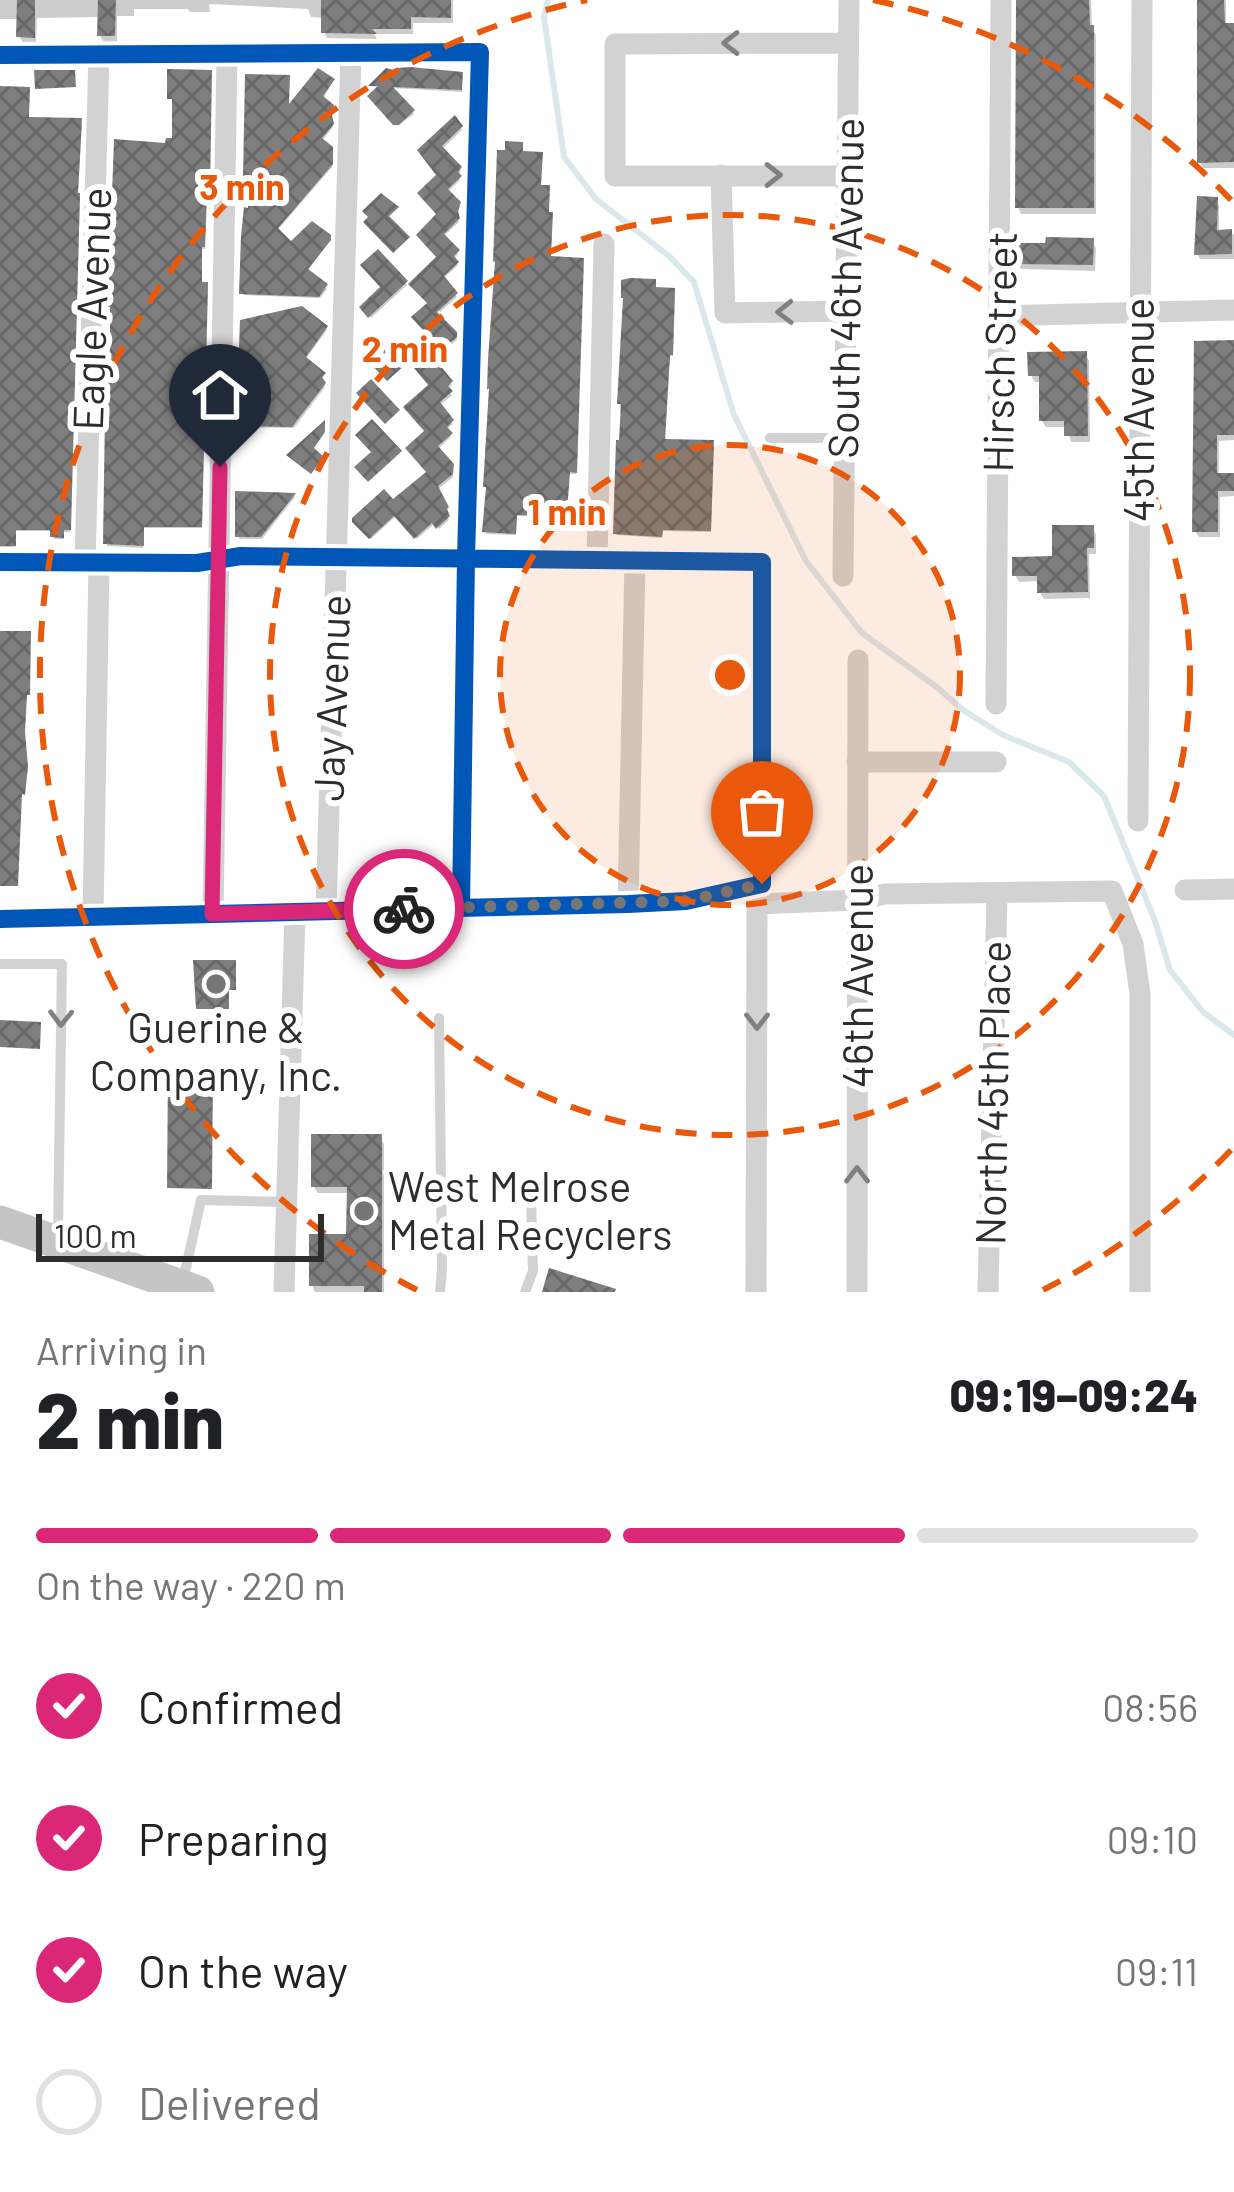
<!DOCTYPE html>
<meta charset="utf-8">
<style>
:root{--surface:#fff;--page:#f2f2f2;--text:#202124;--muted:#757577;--line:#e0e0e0;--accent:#db2777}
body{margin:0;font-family:Barlow,sans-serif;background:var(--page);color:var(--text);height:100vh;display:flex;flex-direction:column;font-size:45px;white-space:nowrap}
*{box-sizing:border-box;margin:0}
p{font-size:39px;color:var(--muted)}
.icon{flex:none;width:66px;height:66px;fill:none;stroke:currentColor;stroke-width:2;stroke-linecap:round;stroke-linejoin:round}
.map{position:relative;height:1292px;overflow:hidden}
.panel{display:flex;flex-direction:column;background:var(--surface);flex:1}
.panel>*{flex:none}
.scale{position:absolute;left:36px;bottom:30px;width:288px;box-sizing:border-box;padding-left:12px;border:6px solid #2d2d2d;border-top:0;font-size:33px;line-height:42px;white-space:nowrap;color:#2d2d2d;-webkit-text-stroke:9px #fff;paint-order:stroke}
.pin{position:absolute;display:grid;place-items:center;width:102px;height:102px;color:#fff;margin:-123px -51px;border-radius:50% 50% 50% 0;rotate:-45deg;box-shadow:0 0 12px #0007}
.pin .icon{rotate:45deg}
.courier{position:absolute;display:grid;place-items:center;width:120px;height:120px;margin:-60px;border:9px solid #db2777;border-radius:50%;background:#fff;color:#222;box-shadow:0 3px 15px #0007}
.summary em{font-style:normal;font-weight:800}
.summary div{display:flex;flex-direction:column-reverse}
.summary{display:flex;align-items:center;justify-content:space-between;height:204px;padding:0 36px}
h1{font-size:78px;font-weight:800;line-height:90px}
.bar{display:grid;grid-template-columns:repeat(4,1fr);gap:18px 12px;align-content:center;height:144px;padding:0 36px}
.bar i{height:15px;border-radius:9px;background:var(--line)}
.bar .on{background:var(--accent)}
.bar p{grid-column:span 4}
ol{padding:0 36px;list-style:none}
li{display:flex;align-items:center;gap:36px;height:132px}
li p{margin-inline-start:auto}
li .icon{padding:12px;border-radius:50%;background:var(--accent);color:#fff;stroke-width:4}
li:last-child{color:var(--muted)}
li i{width:66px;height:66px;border:6px solid var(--line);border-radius:50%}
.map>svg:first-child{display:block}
.shadow{fill:#0003}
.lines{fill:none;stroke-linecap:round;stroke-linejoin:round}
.stream{stroke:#dae8ee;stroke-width:6}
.building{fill:url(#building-cross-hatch)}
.service{stroke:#d2d2d2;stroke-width:10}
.minor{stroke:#d2d2d2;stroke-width:21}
.primary{stroke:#c5c5c5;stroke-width:33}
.cycleway-casing{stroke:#fff;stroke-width:26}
.cycleway{stroke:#0057b8;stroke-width:18}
.oneway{stroke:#808080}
.done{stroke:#767676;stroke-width:12;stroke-dasharray:0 21.6}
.route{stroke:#db2777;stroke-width:15}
.ring{fill:none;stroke:#e8590c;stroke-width:6;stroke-dasharray:21 15}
.poi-dot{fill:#767676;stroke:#fff;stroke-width:4.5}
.labels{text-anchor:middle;stroke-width:12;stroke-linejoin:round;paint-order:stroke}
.street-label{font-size:42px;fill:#2d2d2d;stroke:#fff}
.poi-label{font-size:42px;fill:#2d2d2d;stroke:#fff}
.centre{fill:#e8590c;stroke:#fff;stroke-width:6}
.ring-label{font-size:36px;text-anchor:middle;font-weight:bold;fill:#e8590c;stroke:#fff;stroke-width:12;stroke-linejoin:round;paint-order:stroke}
</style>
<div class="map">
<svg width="1234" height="1292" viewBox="0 0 1234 1292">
<defs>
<pattern id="building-cross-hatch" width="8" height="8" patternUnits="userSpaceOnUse" patternTransform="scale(3)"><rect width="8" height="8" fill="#7e7e7e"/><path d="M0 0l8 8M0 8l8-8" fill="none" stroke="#686868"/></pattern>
</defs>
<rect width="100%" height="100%" fill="#fff"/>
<path class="shadow" d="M0,0H453V23H413V34H374L377,39L327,38L324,32V18L311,17L308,9L209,4L210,12H190L188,9H134V16H117V42H104L100,36L101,17L37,18L36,43L23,42L19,36V19H0Z
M1018,0H1091L1092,28L1096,35V214H1021L1018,207Z
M1199,0H1226V26H1234V168H1203L1200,162Z
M387,71L462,78V92L392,88L414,114L397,126L372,99L380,88L372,86Z
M211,75L209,193H207L205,249H201V285L208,287L202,528H144L143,548L107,546L168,146L175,141V100L170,98Z
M333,81L323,99L334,110L331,119L333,127L322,141L333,152L332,167L277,231L291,245L330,240L307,272L327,289L320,298L244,295L252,179L246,177L289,109Z
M0,89L28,120L82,123L78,194L80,198L70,532H64V539H54L53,531H16L15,547H0Z
M455,119L462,130L441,150L461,171L457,176L460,180L447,193L460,207L457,215L459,222L443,237L458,254L453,260L458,265L443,279L457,297L438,314L440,312L413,284L439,258L440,176L421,150Z
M522,154L540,188L549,215L550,259L583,263L576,474H569L566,526L551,525L550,517L517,516L516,535L486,534Z
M1216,200L1219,205V232H1230L1234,235V259H1200L1197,254Z
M1092,241L1096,248L1095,271L1021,269L1017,263Z
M378,253L407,285L371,318L362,308L384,288Z
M656,290L675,293L673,356H670L665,442L714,445L711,532L663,531L662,538L617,535L622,443L620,403Z
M326,328L327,330L305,360L324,375L322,381L325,387L294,428L240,427L239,425Z
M455,334L457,340L443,351L449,358L438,367L452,385L447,389L452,395L439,406L453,424L446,430L451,437L437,450L453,469V477L437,490L448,511L446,512L449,520L439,529L435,523L417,539L396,516L371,539L357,524L393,504L429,472L428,432L432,385L413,362Z
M1234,343V440L1219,441V476H1234V496L1220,497V537H1199L1195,531Z
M1085,354L1089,361L1090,442H1071L1067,427H1046L1042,421V382H1035L1031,375Z
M238,494L294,496L295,497L262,539H239Z
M1093,528L1096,535V554H1089L1090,598L1044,599L1040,592V581L1019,582L1015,575L1055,559Z
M380,1137L384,1144V1292H315L312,1285L349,1237L350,1193H318L314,1187Z"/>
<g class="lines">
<path class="stream" d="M548,0L544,17L564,157L596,199L669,256L694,282L734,415L806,561L862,633L938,688L963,710L1003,735L1069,762L1104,796L1155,921L1170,970L1203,1012L1234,1035"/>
</g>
<path class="building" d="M17,0H35V38L16,37Z
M98,0H116L115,36H97Z
M321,0H451V18L411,17V29H372L377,34L321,33Z
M1016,0H1089L1090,25H1094V208H1015Z
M1197,0H1224L1225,23H1234V162L1197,163Z
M410,67L463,72L462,90L393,87L415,110L399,125H393L367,96L378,86H368L386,68L394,70L397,68Z
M318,68L335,79L323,96L334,105L332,115L334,124L322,138L333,147V164L278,228L291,241L312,221L331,235V240L308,269L328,284L319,297L239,294L241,236L244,207L248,208L249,178H243L245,74L290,75L289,104Z
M167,69L212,70L210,192H207L205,247H202V282H208L202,527H144V546L103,544L105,415L110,347V307H108L114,139L165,143L166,138H172V99H167Z
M34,70H75L76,87L35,89Z
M0,86L30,87L29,117L82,118L78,193H80L71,530H64V538L50,537V530H16V546H0Z
M455,115L463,126L442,146L462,167L458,172L462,176L448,189L461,202L458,211L460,218L444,234L460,250L454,256L459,262L444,276L458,293L437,312L457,332V337L444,348L450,354L439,364L453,381L448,386L453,391L440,402L454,420L447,427L453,433L438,446L454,464L453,474L438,486L449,507L447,509L450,516L436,529L432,523L414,539L394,516L369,539L352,522V518L384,489L393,499L426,472L405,448L424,431L403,407L428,385L409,362L433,341L411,317L427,303L408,284L436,257L416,235L436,214L417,193L436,175L417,150Z
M505,141L523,142V151L543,152L541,185H550L549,212H553L551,256L584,258L577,473L570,472L566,525L547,524V516L517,515L516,534L482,532L486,487H483L489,388L487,390L488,359L495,261L493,262L497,150H505Z
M381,193L399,207L389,216L410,237L393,253L363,222L368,217L362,211Z
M1197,196L1218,197L1217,230L1232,229V254L1194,255Z
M1046,237L1094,238L1093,265L1014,264V243H1045Z
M378,249L408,281L368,318L359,307L380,287L360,265Z
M630,278L656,279V287L675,288L673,355H670L665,439L714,440L711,531L663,530L662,537L613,534L616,440H619L621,404H617L623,298H621V280Z
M302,306L328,326L306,357L326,373L322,377L326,383L292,427L236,426L240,320Z
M1234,340V435H1217V473H1234V491H1218V532H1192L1194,341Z
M384,342L405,365L387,381L365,358Z
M1087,351L1088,436H1064V421H1039V376H1028L1027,352Z
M371,379L400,410L385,424L356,393Z
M372,419L402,451L368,482L354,467L371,452L355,435Z
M325,420V432L314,448L324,457L311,474L286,455Z
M235,491L296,493L261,537H235Z
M1052,525H1094V548H1087L1088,592L1037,593V576H1012V557L1052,556Z
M0,631H31L30,695H27L25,732L28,766L25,795L22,794L18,886H0Z
M193,960H236V990H229V1009H196Z
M0,1020L41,1022L40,1049L0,1047Z
M168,1068H213L212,1189L167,1188Z
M311,1134H382V1292H364V1286H309V1234H346L347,1187H311Z
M549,1268L616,1289L615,1292H542Z"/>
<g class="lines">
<path class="service" d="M770,438H844
M0,964H62L58,1234
M439,1018L442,1268L440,1292
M183,1281L201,1200L285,1202
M525,1292L533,1271L531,1196L537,1189L594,1188"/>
<path class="minor" d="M0,55L480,52L466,558L461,908
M721,175L725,313L845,311
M847,176H615V44L848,43
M1000,316L1234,310
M597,560L604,244
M0,562L197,563L241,556L762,562V884L686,901L628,904L0,919
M85,563L99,55
M843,576L849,0
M996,704L1001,0
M857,762H996
M1138,821L1142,0
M1185,890L1234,889
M628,904L635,560
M326,911L351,53
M213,914L227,54
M93,917L99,563
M284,1292L295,912
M756,1292L757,904L859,900L885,894L1112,891L1133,944L1140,994V1292
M857,1292L858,660
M988,1292L997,894"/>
<path class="primary" d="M0,1222L198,1292"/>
<g class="cycleway-casing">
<path id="cycleway" d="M0,55L480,52L466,558L461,908
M0,562L197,563L241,556L762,562V884L686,901L628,904L0,919"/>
</g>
<use href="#cycleway" class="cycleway"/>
</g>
<defs><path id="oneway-chevron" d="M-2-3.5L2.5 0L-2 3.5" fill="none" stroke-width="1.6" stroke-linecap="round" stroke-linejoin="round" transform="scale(3)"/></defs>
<g class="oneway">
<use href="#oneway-chevron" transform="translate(731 43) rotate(180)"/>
<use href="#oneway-chevron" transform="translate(773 175)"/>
<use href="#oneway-chevron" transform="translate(785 312) rotate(179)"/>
<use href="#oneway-chevron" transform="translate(61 1018) rotate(91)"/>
<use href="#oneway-chevron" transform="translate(757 1021) rotate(90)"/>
<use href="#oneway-chevron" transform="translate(857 1175) rotate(-90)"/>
</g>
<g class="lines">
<path class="done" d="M404,909L686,901L762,884"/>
<path class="route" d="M220,467L212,914L404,909"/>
</g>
<circle cx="730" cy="675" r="230" fill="#e8590c" fill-opacity=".12"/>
<g class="ring">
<circle cx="730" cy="675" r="230"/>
<circle cx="730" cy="675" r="460"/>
<path d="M1231 1150A690 690 0 0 1 1043 1290M417 1290A690 690 0 0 1 587 0M873 0A690 690 0 0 1 1231 200"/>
</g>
<g class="poi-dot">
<circle cx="216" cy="984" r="12"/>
<circle cx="364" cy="1211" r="12"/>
</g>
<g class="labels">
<g class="street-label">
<text transform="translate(846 288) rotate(-89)" y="15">South 46th Avenue</text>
<text transform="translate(92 309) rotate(-88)" y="15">Eagle Avenue</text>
<text transform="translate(1000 352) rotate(-89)" y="15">Hirsch Street</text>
<text transform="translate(1139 410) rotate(-90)" y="15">45th Avenue</text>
<text transform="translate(332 698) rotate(-88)" y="15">Jay Avenue</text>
<text transform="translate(858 976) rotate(-90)" y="15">46th Avenue</text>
<text transform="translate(993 1093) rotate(-89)" y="15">North 45th Place</text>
</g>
<g class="poi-label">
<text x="216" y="1043">Guerine &amp;<tspan x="216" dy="48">Company, Inc.</tspan></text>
<text x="388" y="1202" text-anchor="start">West Melrose<tspan x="388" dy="48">Metal Recyclers</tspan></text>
</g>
</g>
<circle cx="730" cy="675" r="18" class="centre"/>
<g class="ring-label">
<text x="242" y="200">3 min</text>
<text x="405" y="362">2 min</text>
<text x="567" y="525">1 min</text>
</g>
</svg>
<div class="scale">100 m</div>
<div class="pin" style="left:762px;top:884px;background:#ea580c"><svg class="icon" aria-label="bag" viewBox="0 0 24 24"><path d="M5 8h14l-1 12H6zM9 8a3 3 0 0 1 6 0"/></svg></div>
<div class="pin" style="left:220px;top:467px;background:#1f2937"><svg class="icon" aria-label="home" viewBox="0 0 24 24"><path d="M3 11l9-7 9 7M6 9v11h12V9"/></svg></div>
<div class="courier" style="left:404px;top:909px"><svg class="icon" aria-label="bike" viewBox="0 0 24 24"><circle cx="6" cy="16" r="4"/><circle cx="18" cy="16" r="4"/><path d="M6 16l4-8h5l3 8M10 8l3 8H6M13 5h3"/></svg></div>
</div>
<section class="panel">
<div class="summary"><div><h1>2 min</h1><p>Arriving in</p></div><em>09:19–09:24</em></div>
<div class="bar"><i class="on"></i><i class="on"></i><i class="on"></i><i></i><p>On the way · 220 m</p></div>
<ol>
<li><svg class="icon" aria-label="check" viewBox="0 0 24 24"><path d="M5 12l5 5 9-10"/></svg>Confirmed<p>08:56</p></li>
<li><svg class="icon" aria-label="check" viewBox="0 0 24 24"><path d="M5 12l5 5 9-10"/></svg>Preparing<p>09:10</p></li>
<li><svg class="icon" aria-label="check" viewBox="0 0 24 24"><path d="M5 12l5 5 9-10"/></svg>On the way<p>09:11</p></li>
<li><i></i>Delivered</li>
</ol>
</section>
